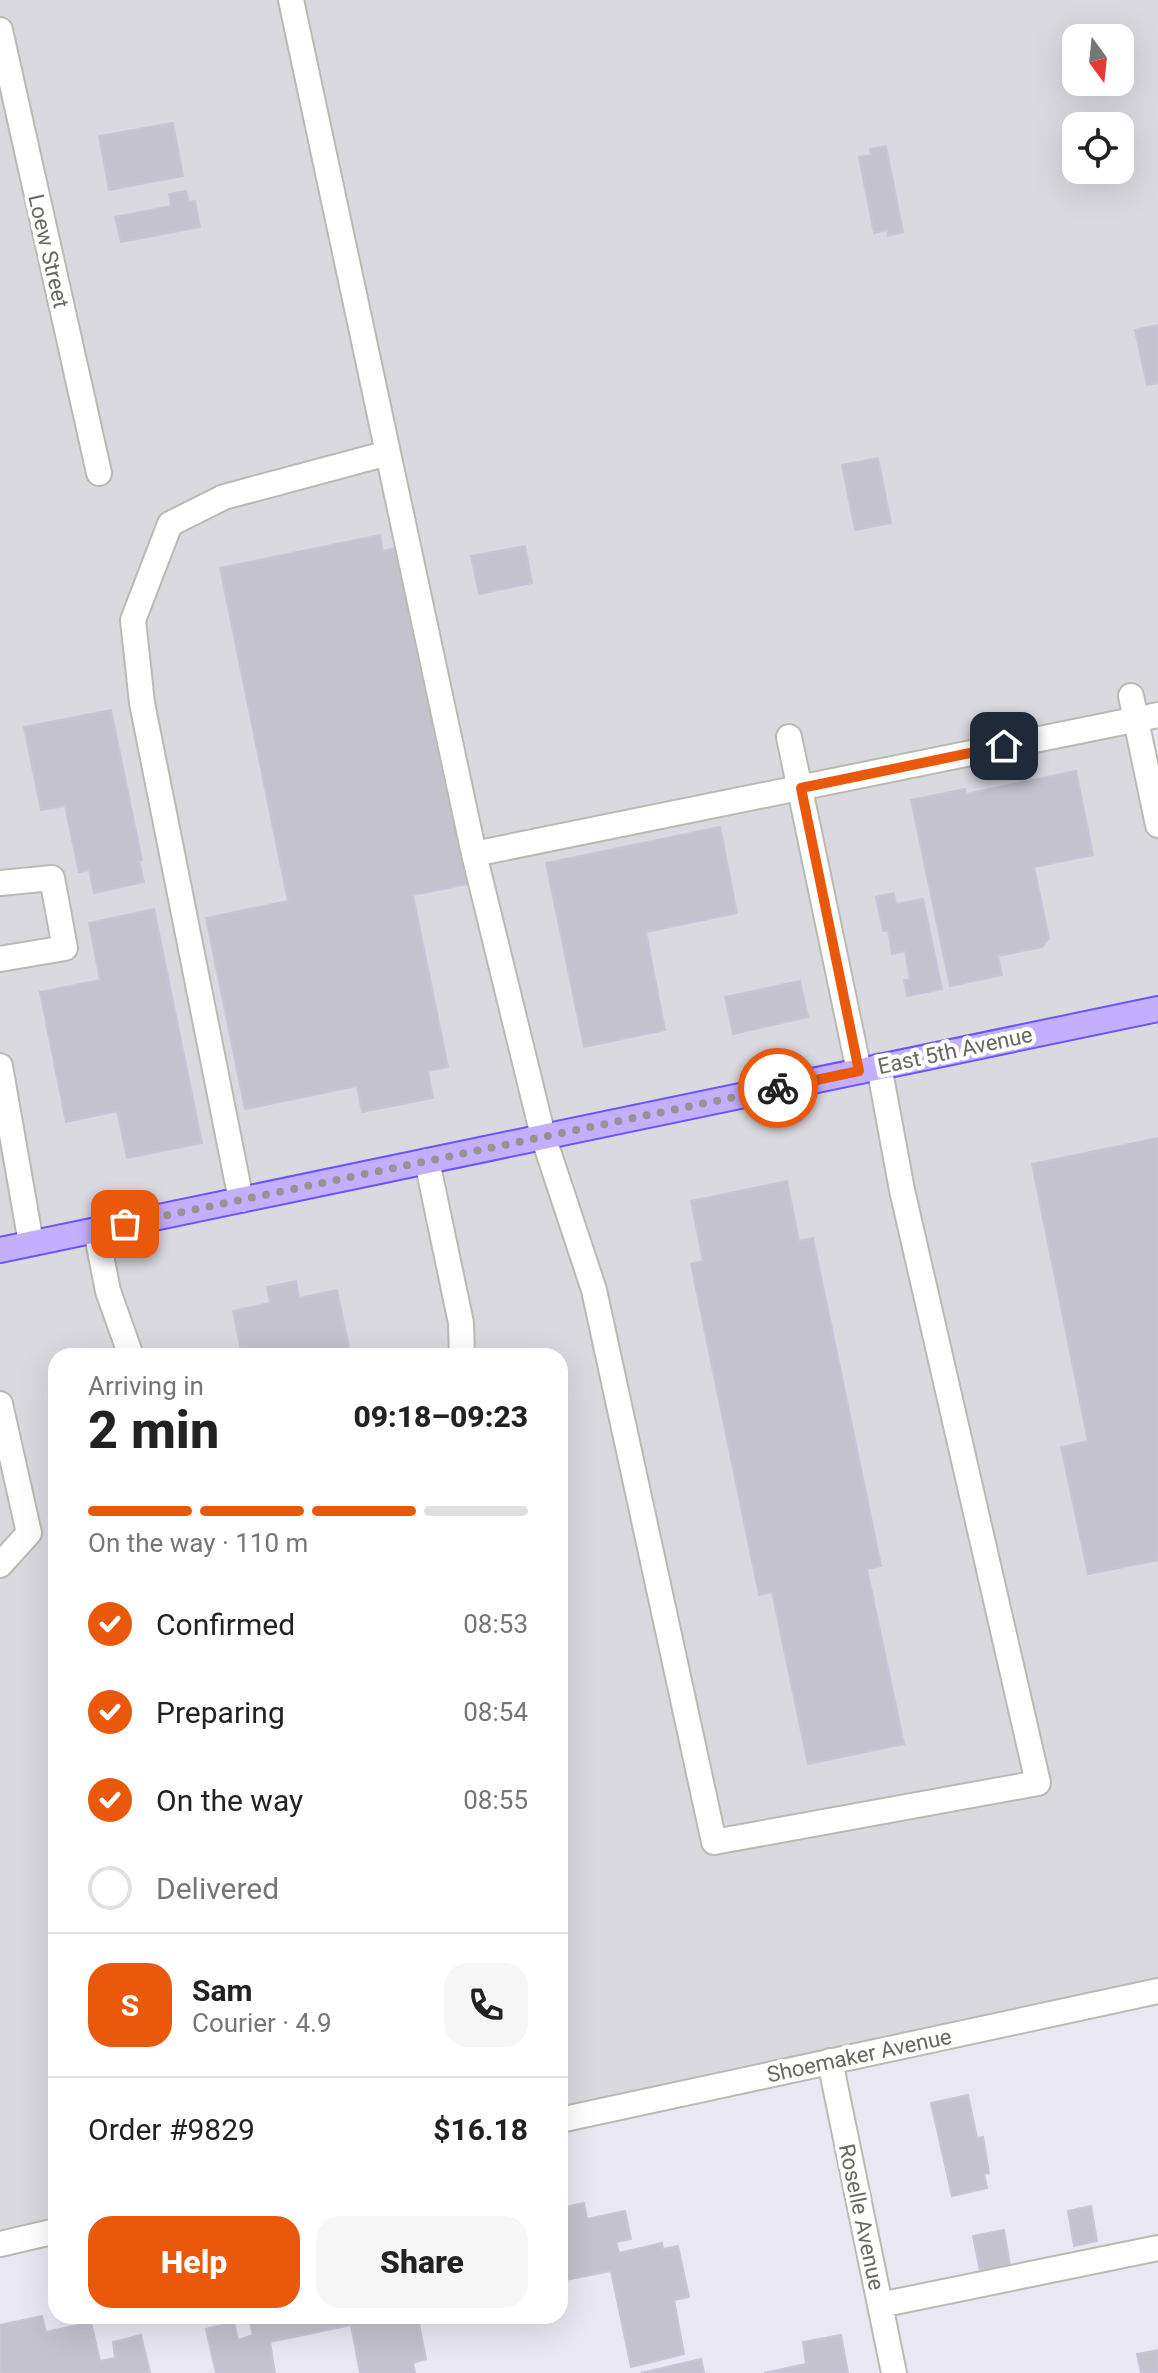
<!DOCTYPE html>
<meta charset="utf-8">
<style>
:root{--surface:#fff;--page:#f6f6f6;--text:#222;--muted:#767676;--line:#e0e0e0;--accent:#ea580c}
body{margin:0;font-family:Roboto,sans-serif;background:var(--page);color:var(--text);height:100vh;display:flex;flex-direction:column;font-size:30px;white-space:nowrap}
*{box-sizing:border-box;margin:0}
p{font-size:26px;color:var(--muted)}
.icon{flex:none;width:44px;height:44px;fill:none;stroke:currentColor;stroke-width:2;stroke-linecap:round;stroke-linejoin:round}
.map{position:relative;flex:1;overflow:hidden}
.panel{position:absolute;left:48px;top:1348px;width:520px;height:976px;display:flex;flex-direction:column;background:var(--surface);border-radius:24px;box-shadow:0 8px 32px #0002}
.panel>*{flex:none}
.needle{width:52px;rotate:165deg}
.controls{position:absolute;left:1062px;top:24px;display:grid;gap:16px}
.controls a{display:grid;place-items:center;width:72px;height:72px;border-radius:16px;background:var(--surface);box-shadow:0 8px 32px #0002;font-size:40px}
.pin{position:absolute;display:grid;place-items:center;width:68px;height:68px;color:#fff;margin:-34px;border-radius:16px;box-shadow:0 4px 12px #0006}
.courier{position:absolute;display:grid;place-items:center;width:80px;height:80px;margin:-40px;border:6px solid #ea580c;border-radius:50%;background:#fff;color:#222;box-shadow:0 2px 10px #0007}
.head em{font-style:normal;font-weight:800}
.head div{display:flex;flex-direction:column-reverse}
.head{display:flex;align-items:center;justify-content:space-between;height:136px;padding:0 40px}
h1{font-size:52px;font-weight:800;line-height:60px}
.bar{display:grid;grid-template-columns:repeat(4,1fr);gap:12px 8px;align-content:center;height:96px;padding:0 40px}
.bar i{height:10px;border-radius:6px;background:var(--line)}
.bar .selected{background:var(--accent)}
.bar p{grid-column:span 4}
.line{display:flex;align-items:center;gap:20px;padding:0 40px;border-top:2px solid var(--line)}
.line div{flex:1}
.round{display:grid;place-items:center;flex:none;width:84px;height:84px;border-radius:24px;background:var(--page)}
ol{padding:0 40px;list-style:none}
li{display:flex;align-items:center;gap:24px;height:88px}
li p{margin-inline-start:auto}
li .icon{padding:8px;border-radius:50%;background:var(--accent);color:#fff;stroke-width:4}
li:last-child{color:var(--muted)}
li i{width:44px;height:44px;border:4px solid var(--line);border-radius:50%}
.primary-button{display:flex;gap:16px;margin-top:auto;padding:16px 40px}
.primary-button a{flex:1;height:92px;border-radius:24px;background:var(--accent);color:#fff;font-size:32px;font-weight:800;line-height:92px;text-align:center}
.primary-button a+a{background:var(--page);color:var(--text)}
.map>svg:first-child{display:block}
.industrial{fill:#dad9e0;fill-rule:evenodd}
.building{fill:#c4c3cd;stroke:#c7c5d7;stroke-width:2}
.lines{fill:none;stroke-linecap:round;stroke-linejoin:round}
.minor-casing{stroke:#babab2;stroke-width:28}
.major-casing{stroke:#6d54fd;stroke-width:28}
.minor{stroke:#fff;stroke-width:24}
.major{stroke:#c4afff;stroke-width:24}
.done{stroke:#969492;stroke-width:8;stroke-dasharray:0 14.4}
.route{stroke:#ea580c;stroke-width:10}
.labels{text-anchor:middle;stroke-width:8;stroke-linejoin:round;paint-order:stroke}
.street-label{font-size:22px;fill:#69685e;stroke:#fff}
</style>
<div class="map">
<svg width="1158" height="2373" viewBox="0 0 1158 2373">
<rect width="100%" height="100%" fill="#e9e7f2"/>
<path class="industrial" d="M0,0H1158V714L1137,718L1158,821V2003L560,2126V1356H56V2230L0,2241ZM1076,38H1120V82H1076ZM1076,126H1120V170H1076Z"/>
<path class="building" d="M173,123L183,176L109,190L99,136Z
M886,146L903,232L888,236L887,230L874,233L859,157L871,155L870,149Z
M186,191L189,202L195,201L200,227L121,242L115,217L171,206L169,194Z
M1158,325V383L1147,385L1135,330Z
M878,458L891,523L855,530L842,465Z
M380,535L383,551L398,547L468,884L413,895L448,1067L428,1071L433,1098L362,1112L357,1086L245,1109L206,918L288,901L220,568Z
M525,546L532,583L479,594L471,556Z
M111,710L142,860L139,861L144,882L94,893L89,870L79,872L65,806L41,810L24,727Z
M1076,771L1093,855L1034,867L1049,938L1042,947L998,956L1002,975L950,986L911,800L965,789L966,794Z
M720,827L737,913L646,932L665,1030L584,1047L546,863Z
M894,893L896,904L923,899L942,989L907,996L904,980L910,979L905,951L892,954L888,931H883L876,897Z
M154,909L202,1143L127,1158L117,1111L66,1122L40,992L100,980L89,923Z
M800,981L808,1017L733,1034L725,997Z
M1158,1138V1560L1088,1574L1061,1447L1088,1441L1032,1164Z
M787,1181L799,1241L813,1238L859,1459L881,1566L867,1569L904,1744L808,1764L772,1592L759,1595L691,1264L703,1261L691,1201Z
M296,1281L299,1298L337,1290L351,1356H242L233,1311L270,1303L267,1287Z
M968,2095L977,2138L983,2137L989,2173L984,2174L987,2188L952,2196L931,2103Z
M584,2203L587,2219L625,2211L631,2239L616,2242L619,2253L662,2243L663,2249L678,2246L689,2297L674,2300L684,2354L631,2367L611,2271L560,2281V2208Z
M1091,2206L1097,2241L1074,2246L1068,2211Z
M1004,2230L1010,2265L980,2271L973,2236Z
M42,2316L46,2332L91,2322L100,2361L115,2358L113,2342L141,2335L150,2373H0V2325Z
M248,2316H409L410,2321L418,2319L426,2359L413,2363L415,2373H360L351,2325L270,2342L275,2373H216L206,2329L234,2322L238,2340L253,2335Z
M841,2335L848,2373H764L806,2364L803,2342Z
M1158,2350V2373H1141L1137,2354Z
M701,2359L704,2373H641Z"/>
<g class="lines">
<g class="minor-casing">
<path id="minor" d="M291,0L388,453
M0,30L99,473
M1131,696L1158,825
M789,737L859,1071
M0,883L52,878L65,948L0,959
M0,1066L31,1243
M879,1066L902,1190L1038,1783L714,1842L594,1290L543,1136L474,854L1158,715
M427,1161L461,1323L462,1356
M241,1200L142,703L133,620L170,524L224,497L388,453L474,854
M96,1230L108,1291L131,1356
M0,1404L29,1533L0,1565
M830,2061L894,2373
M560,2120L1158,1991
M0,2244L56,2231
M880,2305L1158,2248"/>
</g>
<g class="major-casing">
<path id="major" d="M0,1250L1158,1009"/>
</g>
<use href="#minor" class="minor"/>
<use href="#major" class="major"/>
</g>
<g class="lines">
<path class="done" d="M125,1224L778,1088"/>
<path class="route" d="M778,1088L859,1071L801,788L1004,746"/>
</g>
<g class="labels">
<g class="street-label">
<text transform="translate(49 251) rotate(77)" y="8">Loew Street</text>
<text transform="translate(955 1050) rotate(-12)" y="8">East 5th Avenue</text>
<text transform="translate(859 2055) rotate(-12)" y="8">Shoemaker Avenue</text>
<text transform="translate(862 2217) rotate(78)" y="8">Roselle Avenue</text>
</g>
</g>
</svg>
<div class="controls">
<a><svg class="needle" viewBox="-14 -14 28 28"><path d="M0-13l5 13h-10z" fill="#e53935"/><path d="M0 13l5-13h-10z" fill="#767676"/></svg></a>
<a><svg class="icon" aria-label="locate" viewBox="0 0 24 24"><circle cx="12" cy="12" r="6"/><path d="M12 2v4M12 18v4M2 12h4M18 12h4"/></svg></a>
</div>
<div class="pin" style="left:125px;top:1224px;background:#ea580c"><svg class="icon" aria-label="bag" viewBox="0 0 24 24"><path d="M5 8h14l-1 12H6zM9 8a3 3 0 0 1 6 0"/></svg></div>
<div class="pin" style="left:1004px;top:746px;background:#1f2937"><svg class="icon" aria-label="home" viewBox="0 0 24 24"><path d="M3 11l9-7 9 7M6 9v11h12V9"/></svg></div>
<div class="courier" style="left:778px;top:1088px"><svg class="icon" aria-label="bike" viewBox="0 0 24 24"><circle cx="6" cy="16" r="4"/><circle cx="18" cy="16" r="4"/><path d="M6 16l4-8h5l3 8M10 8l3 8H6M13 5h3"/></svg></div>
<section class="panel">
<div class="head"><div><h1>2 min</h1><p>Arriving in</p></div><em>09:18–09:23</em></div>
<div class="bar"><i class="selected"></i><i class="selected"></i><i class="selected"></i><i></i><p>On the way · 110 m</p></div>
<ol>
<li><svg class="icon" aria-label="check" viewBox="0 0 24 24"><path d="M5 12l5 5 9-10"/></svg>Confirmed<p>08:53</p></li>
<li><svg class="icon" aria-label="check" viewBox="0 0 24 24"><path d="M5 12l5 5 9-10"/></svg>Preparing<p>08:54</p></li>
<li><svg class="icon" aria-label="check" viewBox="0 0 24 24"><path d="M5 12l5 5 9-10"/></svg>On the way<p>08:55</p></li>
<li><i></i>Delivered</li>
</ol>
<div class="line" style="height:144px"><b class="round" style="background:var(--accent);color:#fff">S</b><div><b>Sam</b><p>Courier · 4.9</p></div><a class="round"><svg class="icon" aria-label="phone" viewBox="0 0 24 24"><path d="M5 4h4l2 5-3 2q2 4 5 5l2-3 5 2v4C11 20 4 13 5 4z"/></svg></a></div>
<div class="line" style="height:104px"><div>Order #9829</div><b>$16.18</b></div>
<div class="primary-button"><a>Help</a><a>Share</a></div>
</section>
</div>
